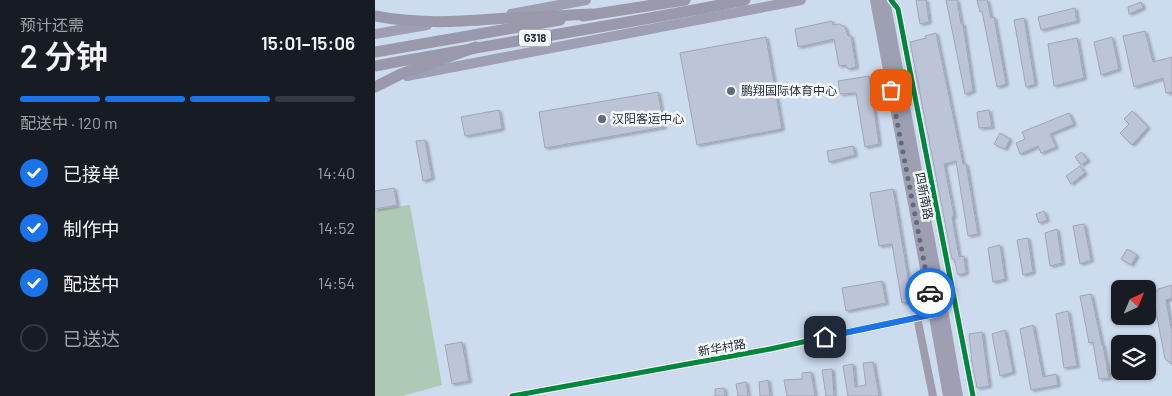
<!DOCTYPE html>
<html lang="zh">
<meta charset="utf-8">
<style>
:root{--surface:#171b24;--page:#20242c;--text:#f1f3f6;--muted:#9ea1a6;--line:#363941;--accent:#1a73e8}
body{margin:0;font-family:Barlow,"Noto Sans SC",sans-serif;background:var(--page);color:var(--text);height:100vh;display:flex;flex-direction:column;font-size:19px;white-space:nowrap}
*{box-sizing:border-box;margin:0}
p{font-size:16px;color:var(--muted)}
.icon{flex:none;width:28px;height:28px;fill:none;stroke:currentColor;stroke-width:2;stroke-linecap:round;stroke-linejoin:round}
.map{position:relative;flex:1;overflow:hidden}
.drawer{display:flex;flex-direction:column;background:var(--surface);width:375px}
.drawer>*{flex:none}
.needle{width:32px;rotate:44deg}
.buttons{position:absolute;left:736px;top:280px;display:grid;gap:10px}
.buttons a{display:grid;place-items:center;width:45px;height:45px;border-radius:8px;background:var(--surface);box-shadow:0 1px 4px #0004;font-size:25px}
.pin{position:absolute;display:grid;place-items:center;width:42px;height:42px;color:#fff;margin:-21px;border-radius:10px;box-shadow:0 2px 8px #0006}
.courier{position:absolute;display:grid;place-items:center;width:50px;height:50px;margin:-25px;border:4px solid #1a73e8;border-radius:50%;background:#fff;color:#222;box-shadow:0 1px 6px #0007}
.summary em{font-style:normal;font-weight:600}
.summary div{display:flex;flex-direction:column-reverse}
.summary{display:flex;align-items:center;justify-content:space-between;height:85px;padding:0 20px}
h1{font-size:32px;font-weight:600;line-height:38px}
.bar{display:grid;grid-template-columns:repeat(4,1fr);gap:8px 5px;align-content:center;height:60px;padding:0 20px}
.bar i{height:6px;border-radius:4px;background:var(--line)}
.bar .selected{background:var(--accent)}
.bar p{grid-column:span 4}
ol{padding:0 20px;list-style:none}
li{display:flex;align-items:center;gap:15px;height:55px}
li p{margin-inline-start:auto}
li .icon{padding:5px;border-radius:50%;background:var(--accent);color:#fff;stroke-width:4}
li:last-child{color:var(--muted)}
li i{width:28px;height:28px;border:2px solid var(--line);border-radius:50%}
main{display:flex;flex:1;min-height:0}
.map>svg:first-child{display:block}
.green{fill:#aec9b5}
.building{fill:#bcc4d8;stroke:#9fa6b6;filter:url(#shadow)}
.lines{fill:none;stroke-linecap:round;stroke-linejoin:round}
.minor{stroke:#a09cad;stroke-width:8}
.major{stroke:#9f9fb3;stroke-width:10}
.highway{stroke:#9a99ac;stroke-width:11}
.highway-bridge{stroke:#9a99ac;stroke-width:11}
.cycleway-casing{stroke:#f5f8fc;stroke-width:8}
.cycleway{stroke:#00873e;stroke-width:5}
.done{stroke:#606b7b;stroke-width:5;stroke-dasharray:0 9}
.route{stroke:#1a73e8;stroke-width:6}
.poi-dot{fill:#606b7b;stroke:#f5f8fc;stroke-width:2}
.labels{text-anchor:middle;stroke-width:5;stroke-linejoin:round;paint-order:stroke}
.shield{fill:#f5f8fc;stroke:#636b76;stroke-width:1}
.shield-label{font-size:11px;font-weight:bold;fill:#252f3d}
.poi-label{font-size:12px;fill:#252f3d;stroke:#f5f8fc;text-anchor:start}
.street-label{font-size:12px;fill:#252f3d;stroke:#f5f8fc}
</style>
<main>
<section class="drawer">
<div class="summary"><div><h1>2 分钟</h1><p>预计还需</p></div><em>15:01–15:06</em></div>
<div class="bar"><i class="selected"></i><i class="selected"></i><i class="selected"></i><i></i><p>配送中 · 120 m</p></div>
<ol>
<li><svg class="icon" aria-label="check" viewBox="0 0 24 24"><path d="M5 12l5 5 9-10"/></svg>已接单<p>14:40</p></li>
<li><svg class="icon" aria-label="check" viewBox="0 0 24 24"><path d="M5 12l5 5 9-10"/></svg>制作中<p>14:52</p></li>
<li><svg class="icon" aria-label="check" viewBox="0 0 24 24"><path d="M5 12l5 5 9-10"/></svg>配送中<p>14:54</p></li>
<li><i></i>已送达</li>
</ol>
</section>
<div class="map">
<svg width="797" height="396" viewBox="0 0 797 396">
<defs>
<filter id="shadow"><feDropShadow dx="2.5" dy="1.5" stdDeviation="1" flood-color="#0004"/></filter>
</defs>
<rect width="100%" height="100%" fill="#cddbef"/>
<path class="green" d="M35,205L67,385L28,396H0V210Z"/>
<path class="building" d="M541,0H551L554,22L545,24Z
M571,0H582L586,24H588L598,91L590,94Z
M602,0H612L616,18L619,17L631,84L622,87L607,11L605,12Z
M766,2L768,8L754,14L753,7Z
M700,8L702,21L666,30L663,17Z
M649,18L660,84L651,87L639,20Z
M457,21L458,25L464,24L470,27L473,36H476L481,67L473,69L471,65L464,66L459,39L423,47L420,29Z
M770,31L778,62L797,57V92L791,93L788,78L759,87L748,36Z
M561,33L588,164H591L603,234L593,236L581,161L569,164L579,216L577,217L584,257L589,256L591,273L583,275L579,259H577L535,42L551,38L550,36Z
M391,37L407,129L322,145L305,53Z
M737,37L744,69L726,75L719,42Z
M702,38L709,78L679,86L673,44Z
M494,76L504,144L490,147L481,93L465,94L463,81Z
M283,92L289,127L170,148L164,112Z
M124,110L127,129L90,136L86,117Z
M614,110L617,127L604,128L602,112Z
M757,111L773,127L757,145L745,133L754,124L749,119Z
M694,113L699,124L675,134L681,147L666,153L663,146L645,154L641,143L650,139L647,132Z
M625,133L635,139L630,149L619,144Z
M50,140L57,178L48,181L41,141Z
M478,146L480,155L454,162L452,151Z
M706,152L713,160L706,165L700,157Z
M705,166L710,173L696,184L691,176Z
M19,188L22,205L0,209V191Z
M518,189L537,301L527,303L517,244L504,246L495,193Z
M669,211L672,220L664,223L661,214Z
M709,224L716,260L705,264L698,226Z
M682,229L687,263L675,266L670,233Z
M653,238L658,272L648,275L642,240Z
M625,245L630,279L618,282L613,248Z
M752,249L762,255L756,265L746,259Z
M507,281L511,303L471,311L467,288Z
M797,285V298L791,300L797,334V364L790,359L778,296L783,289Z
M716,294L727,345H728L734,378L724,379L718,342L714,343L705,296Z
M693,311L702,366L689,368L681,314Z
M658,325L668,377L681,374L683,385L656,390L645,329Z
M630,330L638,372L625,376L617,334Z
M607,332L614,386L602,388L597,362L594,334Z
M87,342L94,381L77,384L70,345Z
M498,362L504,396H473L468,366L478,364L480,387L491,385L488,363Z
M457,369L459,396H451L447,370Z
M436,372L440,396H412L409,380L427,379V373Z
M393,380L395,396H385L384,382Z
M371,382L373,396H363L361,384Z
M349,388L350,396H340V389Z"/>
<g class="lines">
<path class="minor" d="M516,0L523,9L598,396
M542,317L558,396
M137,396L395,349L559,314"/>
<path class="major" d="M500,0L558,311L573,396
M510,0L568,310L583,396
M136,14L211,0
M0,34L52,25
M32,76L426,0"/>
<path class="highway" d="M208,16L310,0
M0,52L185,20
M0,66C123,43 247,25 370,0"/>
<path class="highway-bridge" d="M0,16C41,24 78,22 119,19C151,17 183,16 216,14
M0,87L26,74L101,47"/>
<g class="cycleway-casing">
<path id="cycleway" d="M516,0L523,9L598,396
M137,396L395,349L559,314"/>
</g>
<use href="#cycleway" class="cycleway"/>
</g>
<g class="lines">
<path class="done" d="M516,90L555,293"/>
<path class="route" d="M450,337L559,314L555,293"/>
</g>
<g class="poi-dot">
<circle cx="356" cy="91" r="5"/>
<circle cx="227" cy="119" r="5"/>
</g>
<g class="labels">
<rect class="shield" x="144" y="29.5" width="32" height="17" rx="4"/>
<g class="shield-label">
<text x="160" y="42">G318</text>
</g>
<g class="poi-label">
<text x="366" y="95">鹏翔国际体育中心</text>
<text x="237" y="123">汉阳客运中心</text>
</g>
<g class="street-label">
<text transform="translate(549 196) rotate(79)" y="4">四新南路</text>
<text transform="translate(347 348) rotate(-10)" y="4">新华村路</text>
</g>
</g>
</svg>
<div class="buttons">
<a><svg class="needle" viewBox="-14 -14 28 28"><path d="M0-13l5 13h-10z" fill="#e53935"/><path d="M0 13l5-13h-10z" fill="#9ea1a6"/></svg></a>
<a><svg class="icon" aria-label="layers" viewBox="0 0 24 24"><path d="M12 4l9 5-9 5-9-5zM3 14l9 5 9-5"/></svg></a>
</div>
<div class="pin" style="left:516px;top:90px;background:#ea580c"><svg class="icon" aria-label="bag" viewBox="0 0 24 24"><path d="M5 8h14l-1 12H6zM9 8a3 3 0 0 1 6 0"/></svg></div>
<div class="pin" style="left:450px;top:337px;background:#1f2937"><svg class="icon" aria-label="home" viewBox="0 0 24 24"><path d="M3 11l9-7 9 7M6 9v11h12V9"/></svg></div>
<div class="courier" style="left:555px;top:293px"><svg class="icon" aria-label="car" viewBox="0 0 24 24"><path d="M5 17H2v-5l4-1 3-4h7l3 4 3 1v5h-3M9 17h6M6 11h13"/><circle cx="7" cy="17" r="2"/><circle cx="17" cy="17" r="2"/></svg></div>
</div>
</main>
